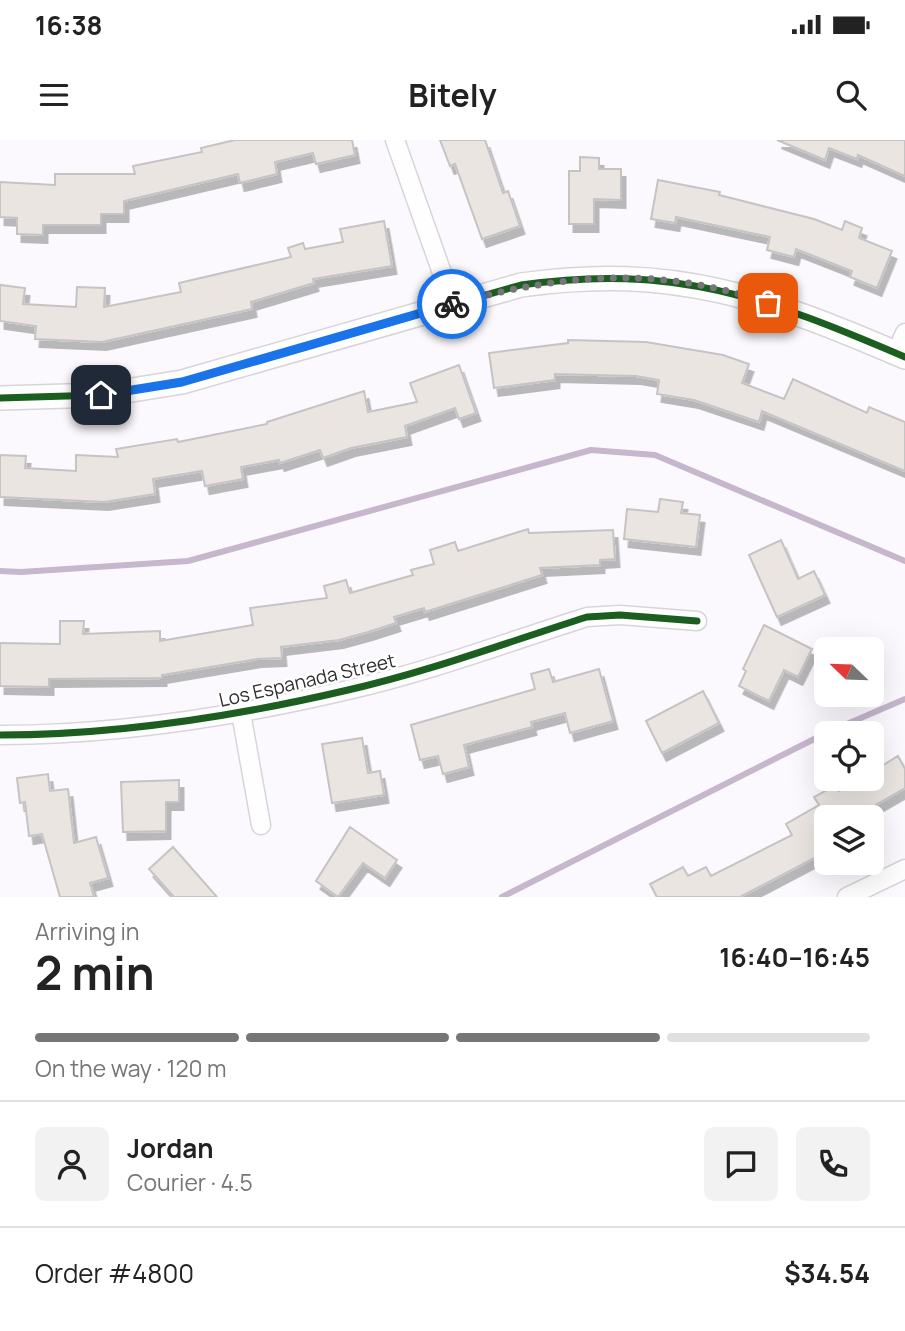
<!DOCTYPE html>
<meta charset="utf-8">
<style>
:root{--surface:#fff;--page:#f2f2f2;--text:#222;--muted:#767676;--line:#e0e0e0;--accent:#777578}
body{margin:0;font-family:Manrope,sans-serif;background:var(--page);color:var(--text);height:100vh;display:flex;flex-direction:column;font-size:26px;white-space:nowrap}
*{box-sizing:border-box;margin:0}
p{font-size:23px;color:var(--muted)}
.icon{flex:none;width:38px;height:38px;fill:none;stroke:currentColor;stroke-width:2;stroke-linecap:round;stroke-linejoin:round}
.map{position:relative;height:757px;overflow:hidden}
.panel{display:flex;flex-direction:column;background:var(--surface);flex:1}
.panel>*{flex:none}
.needle{width:46px;rotate:293deg}
.tools{position:absolute;left:814px;top:497px;display:grid;gap:14px}
.tools a{display:grid;place-items:center;width:70px;height:70px;border-radius:10px;background:var(--surface);box-shadow:0 7px 28px #0002;font-size:35px}
.pin{position:absolute;display:grid;place-items:center;width:60px;height:60px;color:#fff;margin:-30px;border-radius:14px;box-shadow:0 4px 10px #0006}
.courier{position:absolute;display:grid;place-items:center;width:70px;height:70px;margin:-35px;border:5px solid #1a73e8;border-radius:50%;background:#fff;color:#222;box-shadow:0 2px 9px #0007}
.head em{font-style:normal;font-weight:700}
.head div{display:flex;flex-direction:column-reverse}
.head{display:flex;align-items:center;justify-content:space-between;height:119px;padding:0 35px}
h1{font-size:46px;font-weight:700;line-height:52px}
.bar{display:grid;grid-template-columns:repeat(4,1fr);gap:10px 7px;align-content:center;height:84px;padding:0 35px}
.bar i{height:9px;border-radius:5px;background:var(--line)}
.bar .selected{background:var(--accent)}
.bar p{grid-column:span 4}
.line{display:flex;align-items:center;gap:18px;padding:0 35px;border-top:2px solid var(--line)}
.line div{flex:1}
.round{display:grid;place-items:center;flex:none;width:74px;height:74px;border-radius:10px;background:var(--page)}
.status{display:flex;justify-content:space-between;align-items:center;height:49px;padding:0 35px;background:var(--surface);direction:ltr}
.status svg{height:19px;fill:currentColor}
header{display:flex;justify-content:space-between;align-items:center;height:91px;padding:0 35px;background:var(--surface);font-size:32px;font-weight:700}
.map>svg:first-child{display:block}
.lines{fill:none;stroke-linecap:round;stroke-linejoin:round}
.stream{stroke:#c6b7cc;stroke-width:6}
.building{fill:#eae5e1;stroke:#c5c3c4;stroke-width:2;filter:url(#shadow)}
.street-casing{stroke:#d7d5d9;stroke-width:21}
.secondary-casing{stroke:#d7d5d9;stroke-width:26}
.street{stroke:#fefeff;stroke-width:18}
.secondary{stroke:#fefeff;stroke-width:23}
.cycleway-casing{stroke:#fff;stroke-width:11}
.cycleway{stroke:#1b5e20;stroke-width:7}
.done{stroke:#777578;stroke-width:7;stroke-dasharray:0 12.6}
.route{stroke:#1a73e8;stroke-width:9}
.labels{text-anchor:middle;stroke-width:5;stroke-linejoin:round;paint-order:stroke}
.street-label{font-size:19px;fill:#302e30;stroke:#fff}
</style>
<div class="status"><b>16:38</b><svg viewBox="0 0 49 12"><path d="M0 12V9h3v3zM5 12V6h3v6zM10 12V3h3v9zM15 12V0h3v12zM26 1h20v11H26zM47 4h2v5h-2z"/></svg></div>
<header><svg class="icon" aria-label="menu" viewBox="0 0 24 24"><path d="M4 6h16M4 12h16M4 18h16"/></svg>Bitely<svg class="icon" aria-label="search" viewBox="0 0 24 24"><circle cx="10" cy="10" r="6"/><path d="M15 15l6 6"/></svg></header>
<div class="map">
<svg width="905" height="757" viewBox="0 0 905 757">
<defs>
<filter id="shadow"><feDropShadow dx="4.5" dy="8" stdDeviation="0" flood-color="#0004"/></filter>
</defs>
<rect width="100%" height="100%" fill="#fbf9fd"/>
<g class="lines">
<path class="stream" d="M0,431L21,432L188,421L591,310L655,315L905,421
M826,593L905,559
M502,757L826,593"/>
</g>
<path class="building" d="M235,0H352L355,15L316,24L313,13L275,22L277,34L240,43L238,34L124,61V74H101V85H43V95L17,94V78L0,77V42L55,45V34H135L133,26L202,12L201,8Z
M440,0H485L503,53L508,51L520,86L482,99L455,24L450,26Z
M777,0H905V36L858,15L857,19L829,8L825,20Z
M580,17L599,18V29H621V60L594,59V84H569V31H580Z
M658,40L720,52L719,55L814,79L842,90L845,81L862,88L859,98L892,111L877,148L850,137L852,131L796,109L794,117L767,110L770,97L676,77L675,83L651,79Z
M384,81L392,126L313,139L314,143L251,162L252,169L102,202L35,199L36,186L0,181V145L25,148L23,164L76,167L77,147L105,148L104,167L181,152L179,143L291,117L288,108L303,103L305,109L343,102L340,89Z
M568,200L646,202L723,215L749,224L742,243L784,259L793,239L867,273L869,267L905,282V331L762,271L759,282L694,260L657,254L659,240L636,236L555,234V240L494,248L489,213L568,203Z
M459,225L476,273L459,279L455,268L405,286L407,297L351,308L323,318L320,310L280,323L279,320L241,327L243,339L205,346L202,331L153,339L155,354L104,362L0,357V315L26,316L25,328L76,331V315L118,317L116,309L177,299L178,302L267,284V282L364,251L368,272L417,262L410,243Z
M660,359L683,362L681,373L700,375L696,407L624,399L627,369L658,372Z
M528,389L529,393L613,390L615,419L600,420V425L540,428L542,435L425,472L424,468L394,477L396,483L368,492L339,500L281,507L282,518L257,519L162,535V538L49,539V547L0,546V503L60,504V481H84L83,494L160,491V501L253,485L250,468L327,458L324,446L346,440L350,453L413,435L411,430L434,424L430,410L455,402L458,411Z
M781,400L798,439L814,431L825,455L777,477L749,415Z
M764,485L812,509L798,537L784,530L769,561L739,546L746,531L743,529Z
M549,529L553,542L599,529L613,581L570,593L565,573L531,582L532,587L464,605L469,627L443,634L438,616L420,620L411,585L535,549L531,534Z
M703,551L719,583L662,613L646,581Z
M362,598L368,633L380,631L384,655L332,663L322,604Z
M898,616L905,629V648L855,677H826V712L740,757H657L650,744L683,727L688,736L706,727L711,736L792,695L786,684L819,665L814,657L836,645L839,651L859,639H872V632Z
M48,634L50,651L68,649L74,703L96,697L108,738L90,743L94,757H60L42,694L29,696L25,662L20,663L17,638Z
M179,640V662H166V691L123,692L121,642Z
M350,687L397,720L385,738L363,723L338,757L316,741Z
M173,707L217,757H174L149,729Z"/>
<g class="lines">
<g class="street-casing">
<path id="street" d="M395,0L453,164
M896,214L905,193
M241,573L261,685
M0,595C117,595 233,577 348,550C428,532 508,502 587,477L620,475L697,481
M847,757L905,729"/>
</g>
<g class="secondary-casing">
<path id="secondary" d="M0,258L101,255L182,242L521,145C674,123 767,158 905,217"/>
</g>
<use href="#street" class="street"/>
<use href="#secondary" class="secondary"/>
<g class="cycleway-casing">
<path id="cycleway" d="M0,258L101,255L182,242L521,145C674,123 767,158 905,217
M0,595C117,595 233,577 348,550C428,532 508,502 587,477L620,475L697,481"/>
</g>
<use href="#cycleway" class="cycleway"/>
</g>
<g class="lines">
<path class="done" d="M452,164C562,134 658,125 768,163"/>
<path class="route" d="M101,255L182,242L452,164"/>
</g>
<g class="labels">
<g class="street-label">
<text transform="translate(307 540) rotate(-13)" y="7">Los Espanada Street</text>
</g>
</g>
</svg>
<div class="tools">
<a><svg class="needle" viewBox="-14 -14 28 28"><path d="M0-13l5 13h-10z" fill="#e53935"/><path d="M0 13l5-13h-10z" fill="#767676"/></svg></a>
<a><svg class="icon" aria-label="locate" viewBox="0 0 24 24"><circle cx="12" cy="12" r="6"/><path d="M12 2v4M12 18v4M2 12h4M18 12h4"/></svg></a>
<a><svg class="icon" aria-label="layers" viewBox="0 0 24 24"><path d="M12 4l9 5-9 5-9-5zM3 14l9 5 9-5"/></svg></a>
</div>
<div class="pin" style="left:768px;top:163px;background:#ea580c"><svg class="icon" aria-label="bag" viewBox="0 0 24 24"><path d="M5 8h14l-1 12H6zM9 8a3 3 0 0 1 6 0"/></svg></div>
<div class="pin" style="left:101px;top:255px;background:#1f2937"><svg class="icon" aria-label="home" viewBox="0 0 24 24"><path d="M3 11l9-7 9 7M6 9v11h12V9"/></svg></div>
<div class="courier" style="left:452px;top:164px"><svg class="icon" aria-label="bike" viewBox="0 0 24 24"><circle cx="6" cy="16" r="4"/><circle cx="18" cy="16" r="4"/><path d="M6 16l4-8h5l3 8M10 8l3 8H6M13 5h3"/></svg></div>
</div>
<section class="panel">
<div class="head"><div><h1>2 min</h1><p>Arriving in</p></div><em>16:40–16:45</em></div>
<div class="bar"><i class="selected"></i><i class="selected"></i><i class="selected"></i><i></i><p>On the way · 120 m</p></div>
<div class="line" style="height:126px"><a class="round"><svg class="icon" aria-label="person" viewBox="0 0 24 24"><circle cx="12" cy="8" r="4"/><path d="M4 21q1-7 8-7t8 7"/></svg></a><div><b>Jordan</b><p>Courier · 4.5</p></div><a class="round"><svg class="icon" aria-label="chat" viewBox="0 0 24 24"><path d="M4 5h16v11H9l-5 4z"/></svg></a><a class="round"><svg class="icon" aria-label="phone" viewBox="0 0 24 24"><path d="M5 4h4l2 5-3 2q2 4 5 5l2-3 5 2v4C11 20 4 13 5 4z"/></svg></a></div>
<div class="line" style="height:91px"><div>Order #4800</div><b>$34.54</b></div>
</section>
